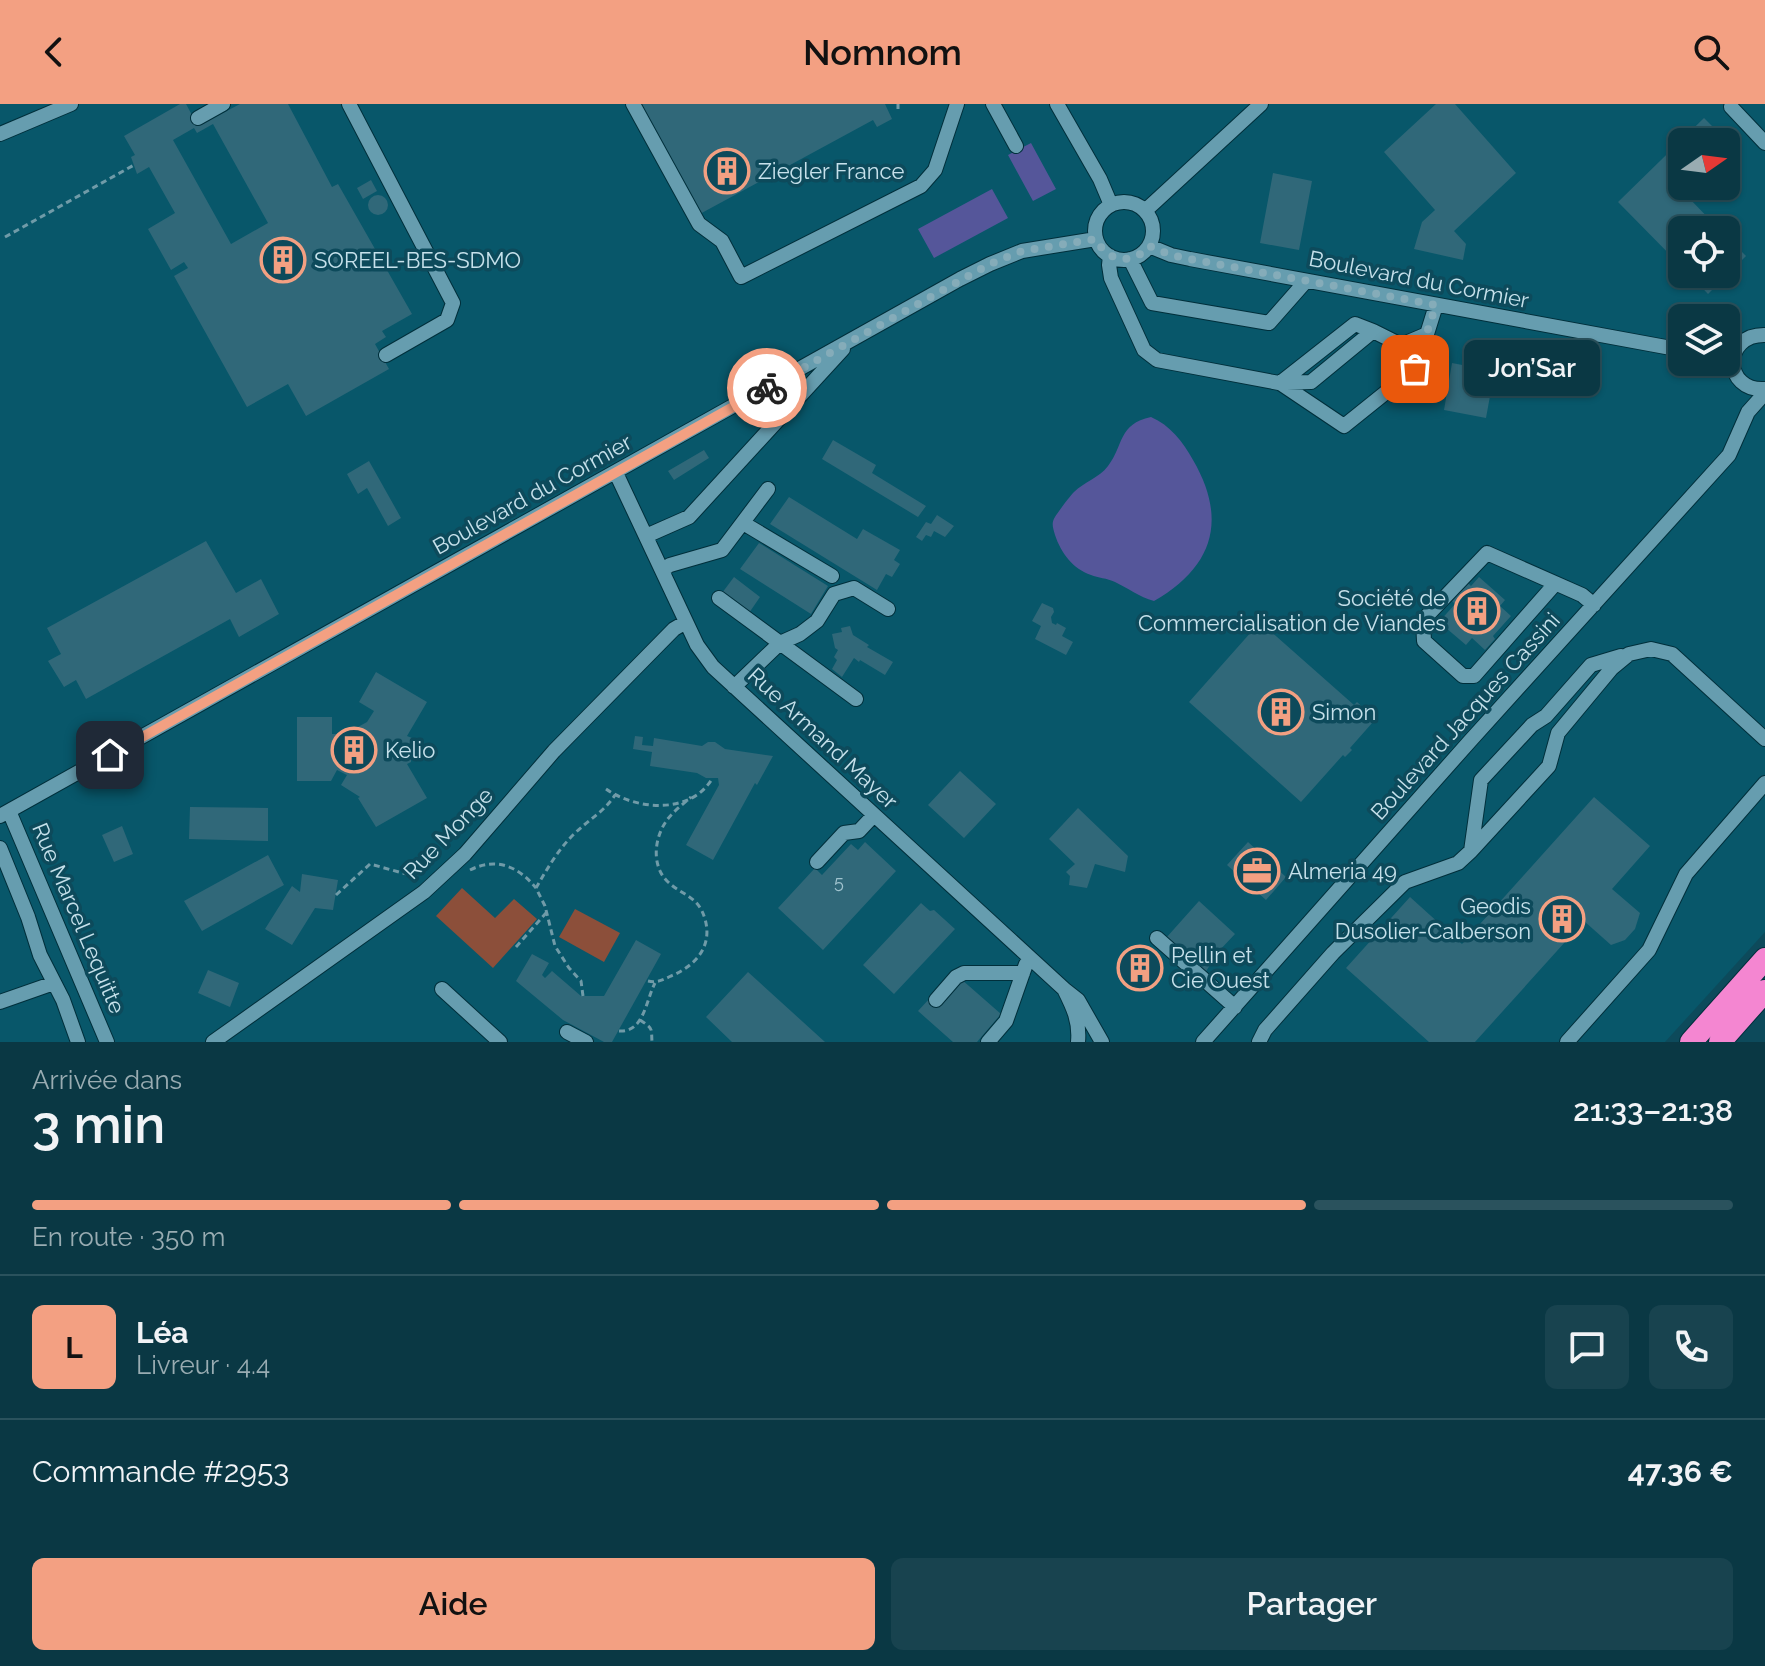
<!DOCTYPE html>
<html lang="fr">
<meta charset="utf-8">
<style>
:root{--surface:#0a3844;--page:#18434f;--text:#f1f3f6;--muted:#99acb2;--line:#2a525d;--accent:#f3a082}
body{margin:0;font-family:Raleway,sans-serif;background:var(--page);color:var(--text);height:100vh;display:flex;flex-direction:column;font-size:30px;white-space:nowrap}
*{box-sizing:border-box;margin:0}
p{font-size:26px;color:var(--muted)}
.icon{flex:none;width:44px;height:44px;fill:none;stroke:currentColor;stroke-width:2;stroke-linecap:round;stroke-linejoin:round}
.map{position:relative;height:938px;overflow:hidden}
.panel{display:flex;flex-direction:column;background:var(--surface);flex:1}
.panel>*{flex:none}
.needle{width:52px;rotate:76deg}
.tools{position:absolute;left:1668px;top:24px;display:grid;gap:16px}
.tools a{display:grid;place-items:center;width:72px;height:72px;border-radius:12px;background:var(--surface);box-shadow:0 2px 6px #0004,0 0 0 2px var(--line);font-size:40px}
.pin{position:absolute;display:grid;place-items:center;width:68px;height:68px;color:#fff;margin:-34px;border-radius:16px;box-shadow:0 4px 12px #0006}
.courier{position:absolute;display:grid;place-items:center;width:80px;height:80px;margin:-40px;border:6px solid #f3a082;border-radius:50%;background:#fff;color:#222;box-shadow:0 2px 10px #0007}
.bubble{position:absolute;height:56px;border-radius:12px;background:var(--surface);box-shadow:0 2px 6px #0004,0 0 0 2px var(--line);font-size:26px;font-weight:600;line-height:56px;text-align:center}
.head em{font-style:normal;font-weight:600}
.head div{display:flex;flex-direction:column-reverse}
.head{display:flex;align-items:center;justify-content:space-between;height:136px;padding:0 32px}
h1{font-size:52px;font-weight:600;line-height:60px}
.bar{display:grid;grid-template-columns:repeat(4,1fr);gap:12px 8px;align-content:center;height:96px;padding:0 32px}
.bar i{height:10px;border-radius:6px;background:var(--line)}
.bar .selected{background:var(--accent)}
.bar p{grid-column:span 4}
.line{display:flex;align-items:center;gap:20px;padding:0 32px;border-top:2px solid var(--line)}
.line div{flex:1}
.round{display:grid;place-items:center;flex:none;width:84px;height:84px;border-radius:12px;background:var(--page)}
.primary-button{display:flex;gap:16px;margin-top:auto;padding:16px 32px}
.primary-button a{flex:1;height:92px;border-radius:12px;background:var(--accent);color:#111;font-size:32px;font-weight:600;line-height:92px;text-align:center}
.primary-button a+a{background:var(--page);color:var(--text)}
header{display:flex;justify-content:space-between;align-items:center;height:104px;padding:0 32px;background:var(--accent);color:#111;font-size:36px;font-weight:600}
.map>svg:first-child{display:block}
.built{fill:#08576a;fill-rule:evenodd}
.green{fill:#8c4f3a}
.water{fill:#55569a}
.building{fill:#306879;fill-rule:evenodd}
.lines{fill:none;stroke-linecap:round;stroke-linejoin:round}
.minor-casing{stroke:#002f3b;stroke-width:16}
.highway-casing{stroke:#002f3b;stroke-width:24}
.path{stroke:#709ba8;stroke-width:3;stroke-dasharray:6 4;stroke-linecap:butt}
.minor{stroke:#669daf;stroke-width:14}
.highway{stroke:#f486d1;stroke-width:22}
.done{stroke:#85acb9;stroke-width:8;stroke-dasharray:0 14.4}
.route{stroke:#f3a082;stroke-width:10}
.labels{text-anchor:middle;stroke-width:7;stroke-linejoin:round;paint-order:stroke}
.number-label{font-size:18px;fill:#a0c3ce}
.poi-label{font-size:22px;fill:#c6e1eb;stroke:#0d4a5b;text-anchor:start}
.street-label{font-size:22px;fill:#c6e1eb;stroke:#0d4a5b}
</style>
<header><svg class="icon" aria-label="back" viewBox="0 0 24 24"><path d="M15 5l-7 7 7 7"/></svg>Nomnom<svg class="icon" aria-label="search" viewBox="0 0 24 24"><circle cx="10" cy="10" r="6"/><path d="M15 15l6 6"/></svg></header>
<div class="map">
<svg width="1765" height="938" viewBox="0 0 1765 938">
<rect width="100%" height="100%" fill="#0d4a5b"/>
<path class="built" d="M0,0H1765V828L1665,938H0ZM1682,38H1726V82H1682ZM1682,126H1726V170H1682ZM1682,214H1726V258H1682Z"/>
<path class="green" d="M462,784L495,814L514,795L537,815L493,864L436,812Z
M575,805L620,829L604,858L559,833Z"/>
<path class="water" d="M1031,39L1056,85L1033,97L1008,51Z
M992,85L1008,114L934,154L918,125Z
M1151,313C1170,321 1183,338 1193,356C1228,416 1213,463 1154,497C1139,493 1128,484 1115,478C1107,474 1098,474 1091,471C1073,465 1061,449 1055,431C1053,424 1051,419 1055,413C1058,408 1070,392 1074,388C1084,378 1099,374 1108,362C1124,341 1118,320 1151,313Z"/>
<path class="building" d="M180,0H186L198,22L240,0H288L332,83L338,80L412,210L382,227L386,233L375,240L389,265L306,312L288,280L247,303L174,172L188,164L184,158L171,166L148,125L175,109L149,63L137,70L131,53L135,51L124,32ZM213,20L268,119L231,140L173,36L194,24L197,29Z
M639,0H885L892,15L877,23L873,16L698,111Z
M1436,0H1455L1516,69L1454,127L1466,140L1463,156L1414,145L1422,118L1435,106L1384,48Z
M1704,14L1734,44L1726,53V38H1682V82H1696L1687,92L1720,126H1682V163L1618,98Z
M1273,69L1312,77L1299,146L1260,139Z
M371,76L377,87L363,95L357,84Z
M368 101a10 10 0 1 1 20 0a10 10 0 1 1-20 0Z
M1726,132L1746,152L1708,190L1689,170H1726Z
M1452,259L1488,266L1483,291L1490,292L1486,314L1444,306Z
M833,336L876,361L872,369L926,402L918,413L822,355Z
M704,346L709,354L674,376L668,367Z
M369,357L401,414L388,422L367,384L358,390L347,370Z
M789,393L857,435L863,425L900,446L894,456L900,460L892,473L886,470L877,486L770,420Z
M937,411L954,422L945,433L934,427L931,433L926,431L922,437L916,433L926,418L931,420Z
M206,437L236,489L261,475L279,510L239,533L230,515L86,595L76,576L64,583L48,557L61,550L47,524Z
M759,439L828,482L811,510L740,465Z
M734,473L760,493L749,509L722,489Z
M1479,473L1505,496L1500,502L1511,512L1493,532L1495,535L1485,546L1472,534L1466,541L1439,518L1455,500L1452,497L1468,479L1471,482Z
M1042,499L1053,504L1054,508L1051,513L1052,519L1056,521L1057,519L1066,524L1062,532L1073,538L1066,551L1035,535L1041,522L1032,517Z
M1260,518L1354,601L1357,598L1371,611L1368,614L1373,618L1350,644L1352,646L1345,653L1343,651L1301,698L1189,598Z
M850,522L853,531L869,541L867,543L893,558L885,571L860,556L859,558L854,554L842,573L832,565L837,556L834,553L838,546L835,544L832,530L842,528L841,524Z
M376,568L427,598L407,632L412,634L411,658L407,660L427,694L376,723L358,694L360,693L341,681L347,671L337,666L331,677H297V613H332V630H345L367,618L374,607L359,598Z
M635,632L643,633L642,641L653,642L654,634L702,642L708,638H715L725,645L773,652L757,681L755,679L713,756L686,741L719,681L718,674H706L697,669L650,662L652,648L633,645Z
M960,667L996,700L964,734L928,701Z
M1594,693L1650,742L1612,785L1640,809L1635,825L1625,836L1611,841L1584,817L1475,938H1429L1346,864L1410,793L1462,840Z
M190,703L268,704V737L189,735Z
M1078,704L1128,752L1125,768L1095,760L1087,784L1069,781L1070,772L1066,768L1075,760L1049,735Z
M122,722L133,750L114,758L102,731Z
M865,738L896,767L823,846L778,804L815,764L822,771L851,740L858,746Z
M1248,738L1286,773L1266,796L1227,761Z
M268,751L284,781L202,827L184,797Z
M302,770L338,776L333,806L315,804L292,841L265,825L292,782L300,788Z
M1199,797L1235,830L1218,848L1205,869L1166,834Z
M921,799L930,807L934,806L955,825L894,890L863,861Z
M636,836L661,850L612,938H604L563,916L516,877L532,850L549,859L542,871L545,874L552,867L581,892H604Z
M1134,842L1163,869L1149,885L1134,871L1132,874L1117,859Z
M208,866L239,879L230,903L198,889Z
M748,868L825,938H732L706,913Z
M961,875L1001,910L977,938H953L918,907L930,894Z"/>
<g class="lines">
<g class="minor-casing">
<path id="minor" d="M349,0L453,199L447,216L386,251
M633,0L699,120L722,137L741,173L921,82L935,66L957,0
M993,0L1016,42
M1057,0L1100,75L1111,101
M1731,3L1765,39
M198,14L223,0
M0,30L71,0
M1095 127a29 29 0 1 1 58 0a29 29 0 1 1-58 0Z
M1146,106L1261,0
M1149,142L1171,151L1190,155L1682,246
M1110,152L1109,161L1111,174L1144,246L1157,256L1279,279L1311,278L1373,227L1401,241L1427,230L1436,201
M1130,155L1152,199L1269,219L1306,177
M1765,231C1722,230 1723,288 1765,285
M1280,279L1344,322L1415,265L1427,230
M1280,279L1355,220L1373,227
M616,369L697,541L713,563L1064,885
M743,419L832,472
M646,432L689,413L843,245
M662,466L670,461L722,446L768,385
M1555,480L1474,572H1463L1424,537L1423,516L1487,449L1582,491L1594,501
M719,494L856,595
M734,583L780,539L800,530L817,517L834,490L854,484L888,505
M9,707L107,938
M0,712L960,175L990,160L1022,147L1096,135
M0,744L28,813L40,851L63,896L78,938
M1471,747L1481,676L1532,621L1546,612L1591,561L1621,552
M817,758L844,729L859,727L874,711
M1157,834L1235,903
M442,885L500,938
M936,896L956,873L964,869H1023
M0,898L54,879
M567,928L586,938
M213,938L424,788L465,750L554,647L674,525L686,518
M988,938L1006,917L1026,860
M1078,938C1080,917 1073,903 1064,885L1078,896L1102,938
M1203,938L1470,637L1729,351L1748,308L1765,289
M1259,938L1265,926L1333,849L1405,778L1458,759L1471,747L1549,662L1558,629L1612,564L1629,550L1651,545L1672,550L1765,635
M1567,938L1649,846L1686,770L1765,679"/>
</g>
<g class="highway-casing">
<path id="highway" d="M1691,938L1765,855
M1720,938L1765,887"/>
</g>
<path class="path" d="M898,0V5
M5,133L134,61
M606,685C636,706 690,711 712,675
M470,766C496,753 518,762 536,784
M336,791L370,760L417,773
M516,843L546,809
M648,877C657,879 663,876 671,872C695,862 713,843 705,815C698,791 682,792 667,777C652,762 654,736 665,719C671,709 682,701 691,693
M583,892L581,877L569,864L555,842L545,802L536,784C547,765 558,746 573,731C588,716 604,708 615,691
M640,916C654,925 651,924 652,938
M619,927C644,929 646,896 655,879"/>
<use href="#minor" class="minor"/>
<use href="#highway" class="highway"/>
</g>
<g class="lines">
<path class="done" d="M767,284L990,160L1022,147L1096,135C1107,158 1133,162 1149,142L1171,151L1190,155L1436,201L1415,265"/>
<path class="route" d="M110,651L767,284"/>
</g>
<defs>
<g id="building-ring" transform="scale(2.3)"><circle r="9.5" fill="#0d4a5b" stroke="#f3a082" stroke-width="1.5"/><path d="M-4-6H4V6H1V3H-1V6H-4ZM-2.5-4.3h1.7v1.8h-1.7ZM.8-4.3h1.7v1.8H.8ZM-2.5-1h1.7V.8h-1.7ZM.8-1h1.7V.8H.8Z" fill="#f3a082"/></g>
<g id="office-ring" transform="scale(2.3)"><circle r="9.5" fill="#0d4a5b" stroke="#f3a082" stroke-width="1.5"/><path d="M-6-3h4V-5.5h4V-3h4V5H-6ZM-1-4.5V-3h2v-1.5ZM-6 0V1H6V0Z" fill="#f3a082"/></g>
</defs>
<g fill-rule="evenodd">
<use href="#building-ring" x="727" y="67"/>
<use href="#building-ring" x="283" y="156"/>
<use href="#building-ring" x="1477" y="507"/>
<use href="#building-ring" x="1281" y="608"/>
<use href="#building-ring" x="354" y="646"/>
<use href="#office-ring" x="1257" y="767"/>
<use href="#building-ring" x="1562" y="815"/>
<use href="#building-ring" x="1140" y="864"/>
</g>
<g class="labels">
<g class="number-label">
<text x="839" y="784">5</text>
</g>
<g class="poi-label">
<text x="758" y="75">Ziegler France</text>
<text x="314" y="164">SOREEL-BES-SDMO</text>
<text x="1446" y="502" text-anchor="end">Société de<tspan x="1446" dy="25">Commercialisation de Viandes</tspan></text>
<text x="1312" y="616">Simon</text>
<text x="385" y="654">Kelio</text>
<text x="1288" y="775">Almeria 49</text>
<text x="1531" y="810" text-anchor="end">Geodis<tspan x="1531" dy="25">Dusolier-Calberson</tspan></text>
<text x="1171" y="859">Pellin et<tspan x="1171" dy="25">Cie Ouest</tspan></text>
</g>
<g class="street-label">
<text transform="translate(1419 175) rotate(11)" y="8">Boulevard du Cormier</text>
<text transform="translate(532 390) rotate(-29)" y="8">Boulevard du Cormier</text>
<text transform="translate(1465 612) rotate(-48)" y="8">Boulevard Jacques Cassini</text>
<text transform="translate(823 634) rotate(43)" y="8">Rue Armand Mayer</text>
<text transform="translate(448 729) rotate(-46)" y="8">Rue Monge</text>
<text transform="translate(79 814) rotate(67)" y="8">Rue Marcel Lequitte</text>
</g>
</g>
</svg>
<div class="tools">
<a><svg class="needle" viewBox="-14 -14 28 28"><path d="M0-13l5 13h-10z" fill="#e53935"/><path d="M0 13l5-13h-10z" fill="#99acb2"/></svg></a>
<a><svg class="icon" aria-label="locate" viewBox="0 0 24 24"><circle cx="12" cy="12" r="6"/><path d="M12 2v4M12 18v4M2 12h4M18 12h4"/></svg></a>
<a><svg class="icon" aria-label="layers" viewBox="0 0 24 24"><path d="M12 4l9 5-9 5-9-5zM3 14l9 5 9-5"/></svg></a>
</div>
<div class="pin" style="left:1415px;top:265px;background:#ea580c"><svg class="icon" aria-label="bag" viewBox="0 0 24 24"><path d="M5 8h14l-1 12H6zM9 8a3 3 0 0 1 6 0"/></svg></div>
<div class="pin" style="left:110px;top:651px;background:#1f2937"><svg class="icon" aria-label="home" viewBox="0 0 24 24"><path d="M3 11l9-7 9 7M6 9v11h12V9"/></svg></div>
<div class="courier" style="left:767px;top:284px"><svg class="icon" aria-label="bike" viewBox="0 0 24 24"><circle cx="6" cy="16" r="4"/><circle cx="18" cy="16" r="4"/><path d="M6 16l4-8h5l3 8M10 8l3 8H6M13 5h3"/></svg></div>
<div class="bubble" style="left:1464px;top:236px;width:136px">Jon’Sar</div>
</div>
<section class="panel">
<div class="head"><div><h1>3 min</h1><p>Arrivée dans</p></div><em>21:33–21:38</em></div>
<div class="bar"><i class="selected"></i><i class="selected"></i><i class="selected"></i><i></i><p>En route · 350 m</p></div>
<div class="line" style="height:144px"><b class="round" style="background:var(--accent);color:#111">L</b><div><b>Léa</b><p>Livreur · 4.4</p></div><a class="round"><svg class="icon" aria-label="chat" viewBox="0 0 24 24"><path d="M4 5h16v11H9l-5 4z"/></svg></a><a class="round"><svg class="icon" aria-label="phone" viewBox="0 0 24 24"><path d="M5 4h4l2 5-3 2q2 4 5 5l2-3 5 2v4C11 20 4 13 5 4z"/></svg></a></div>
<div class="line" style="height:104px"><div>Commande #2953</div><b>47.36 €</b></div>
<div class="primary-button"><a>Aide</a><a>Partager</a></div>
</section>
